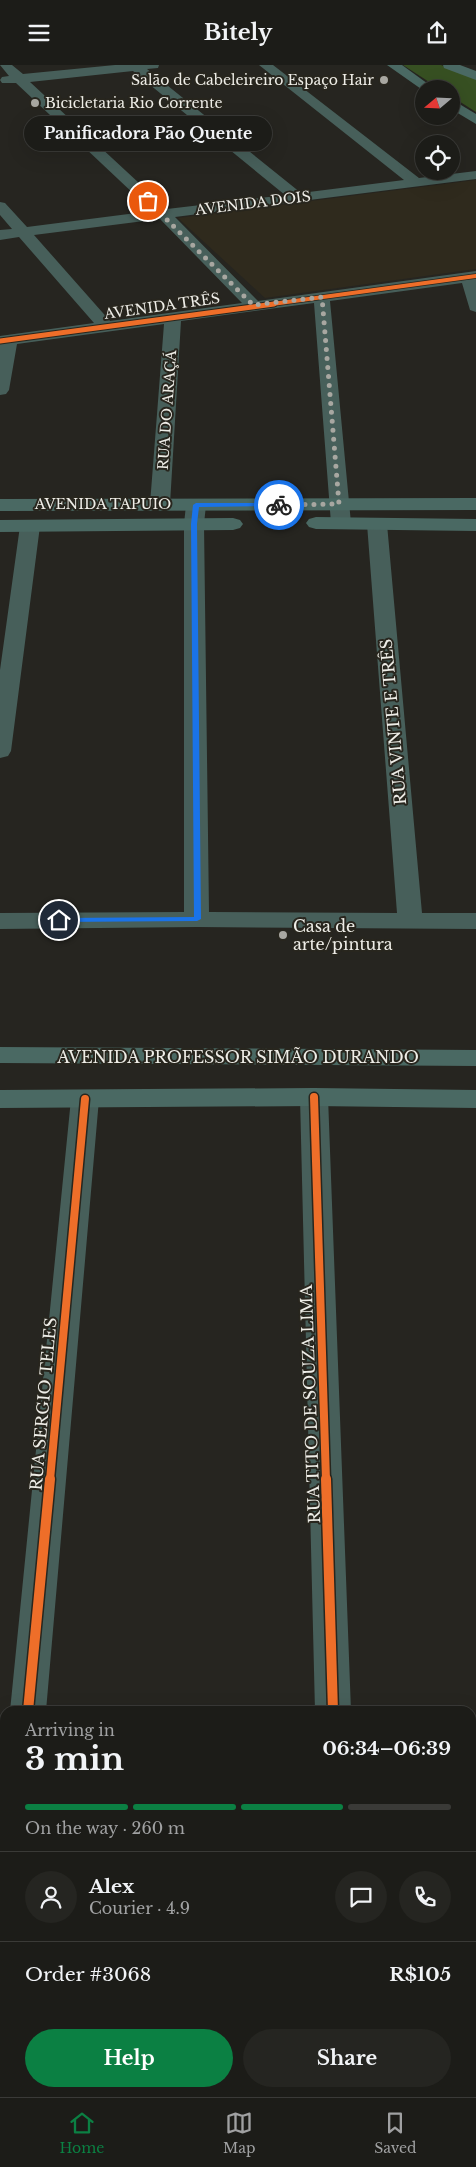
<!DOCTYPE html>
<meta charset="utf-8">
<style>
:root{--surface:#1c1c18;--page:#252521;--text:#f1f3f6;--muted:#a0a1a2;--line:#3a3a37;--accent:#0b8043}
body{margin:0;font-family:"Libre Baskerville",serif;background:var(--page);color:var(--text);height:100vh;display:flex;flex-direction:column;font-size:19px;white-space:nowrap}
*{box-sizing:border-box;margin:0}
p{font-size:16px;color:var(--muted)}
.icon{flex:none;width:28px;height:28px;fill:none;stroke:currentColor;stroke-width:2;stroke-linecap:round;stroke-linejoin:round}
.map{position:relative;flex:1;overflow:hidden}
.panel{position:absolute;left:0px;top:1641px;width:476px;height:391px;display:flex;flex-direction:column;background:var(--surface);border-radius:15px 15px 0 0;box-shadow:0 5px 20px #0002,0 0 0 1px var(--line)}
.panel>*{flex:none}
.needle{width:32px;rotate:251deg}
.tools{position:absolute;left:415px;top:15px;display:grid;gap:10px}
.tools a{display:grid;place-items:center;width:45px;height:45px;border-radius:50%;background:var(--surface);box-shadow:0 5px 20px #0002,0 0 0 1px var(--line);font-size:25px}
.pin{position:absolute;display:grid;place-items:center;width:42px;height:42px;color:#fff;margin:-21px;border:2px solid #fff;border-radius:50%;box-shadow:0 1px 5px #0007}
.courier{position:absolute;display:grid;place-items:center;width:50px;height:50px;margin:-25px;border:4px solid #1a73e8;border-radius:50%;background:#fff;color:#222;box-shadow:0 1px 6px #0007}
.bubble{position:absolute;height:35px;border-radius:18px;background:var(--surface);box-shadow:0 5px 20px #0002,0 0 0 1px var(--line);font-size:16px;font-weight:700;line-height:35px;text-align:center}
.overview em{font-style:normal;font-weight:700}
.overview div{display:flex;flex-direction:column-reverse}
.overview{display:flex;align-items:center;justify-content:space-between;height:85px;padding:0 25px}
h1{font-size:32px;font-weight:700;line-height:38px}
.bar{display:grid;grid-template-columns:repeat(4,1fr);gap:8px 5px;align-content:center;height:60px;padding:0 25px}
.bar i{height:6px;border-radius:4px;background:var(--line)}
.bar .on{background:var(--accent)}
.bar p{grid-column:span 4}
.line{display:flex;align-items:center;gap:12px;padding:0 25px;border-top:1px solid var(--line)}
.line div{flex:1}
.round{display:grid;place-items:center;flex:none;width:52px;height:52px;border-radius:26px;background:var(--page)}
.action{display:flex;gap:10px;margin-top:auto;padding:10px 25px}
.action a{flex:1;height:58px;border-radius:30px;background:var(--accent);color:#fff;font-size:20px;font-weight:700;line-height:58px;text-align:center}
.action a+a{background:var(--page);color:var(--text)}
header{display:flex;justify-content:space-between;align-items:center;height:65px;padding:0 25px;background:var(--surface);font-size:22px;font-weight:700}
.menu{display:flex;justify-content:space-around;align-items:center;height:70px;border-top:1px solid var(--line);background:var(--surface);font-size:14px;color:var(--muted)}
.menu a{display:grid;justify-items:center;gap:2px}
.menu .on{color:var(--accent)}
.map>svg:first-child{display:block}
.built{fill:#2f2a1d}
.green{fill:#375022}
.lines{fill:none;stroke-linecap:round;stroke-linejoin:round}
.street{fill:#475f5a;fill-rule:evenodd}
.secondary{fill:#4a6963;fill-rule:evenodd}
.cycleway-far3-casing{stroke:#28261e;stroke-width:5.5}
.cycleway-far2-casing{stroke:#28261e;stroke-width:7}
.cycleway-far1-casing{stroke:#28261e;stroke-width:11}
.cycleway-casing{stroke:#28261e;stroke-width:13}
.cycleway-far3{stroke:#ee6e29;stroke-width:4}
.cycleway-far2{stroke:#ee6e29;stroke-width:5}
.cycleway-far1{stroke:#ee6e29;stroke-width:8}
.cycleway{stroke:#ee6e29;stroke-width:10}
.route{fill:#1a73e8}
.done{stroke:#a8a7a1;stroke-width:5;stroke-dasharray:0 9}
.poi-dot{fill:#a8a7a1;stroke:#28261e;stroke-width:2}
.labels{text-anchor:middle;stroke-width:4;stroke-linejoin:round;paint-order:stroke}
.far-poi-label{font-size:14px;fill:#eeede7;stroke:#28261e;text-anchor:end}
.far-street-label{font-size:14px;fill:#eeede7;stroke:#28261e}
.street-label{font-size:16px;fill:#eeede7;stroke:#28261e}
.poi-label{font-size:16px;fill:#eeede7;stroke:#28261e;text-anchor:start}
</style>
<header><svg class="icon" aria-label="menu" viewBox="0 0 24 24"><path d="M4 6h16M4 12h16M4 18h16"/></svg>Bitely<svg class="icon" aria-label="share" viewBox="0 0 24 24"><path d="M12 15V3M7 8l5-5 5 5M5 13v7h14v-7"/></svg></header>
<div class="map">
<svg width="476" height="2032" viewBox="0 0 476 2032">
<rect width="100%" height="100%" fill="#262520"/>
<path class="built" d="M476,115V204L265,233L178,153Z"/>
<path class="green" d="M403,0H441L476,14V47L451,31V24H440Z"/>
<g class="lines">
<path class="street" d="M0,0H12L23,9L115,0H159L158,3L147,4L301,128L404,115L259,0H273L419,113L476,106V114L175,152L258,236L476,206V247L470,245L462,218L330,236L351,458L348,462L341,464L334,462L331,458L314,238L181,256L170,439L167,443L160,445L153,443L150,439L164,259L17,279L9,325L6,329L0,330V271L94,258L19,172L0,175V165L12,164L0,150V137L5,138L27,162L152,146L16,18H2L0,15L2,12L9,11ZM133,6L285,130L167,144L30,17ZM160,154L242,238L110,256L34,170Z
M196,434L203,436L206,440L204,459L209,847L397,848L367,459L370,455L377,453L384,455L387,459L422,848H476V864L197,862L0,864V848L184,847V459L186,440L189,436Z
M30,455L37,457L40,461L11,686L8,691L0,693V605L20,461L23,457Z
M314,1023L324,1026L328,1032L351,1646H315L300,1032L304,1026Z
M85,1025L95,1028L99,1034L46,1646H10L71,1034L75,1028Z
M5,1865V1950L0,1952V1867Z
M323,2028H365V2032H323Z"/>
<path class="secondary" d="M387,0H402L435,24H424V26Z
M443,0H460L476,6V15L444,3Z
M451,34L476,49V59L451,44Z
M476,433V445L0,446V434Z
M316,452L476,454V466L316,464L309,462L306,458L309,454Z
M233,453L240,455L243,459L240,463L233,465L0,467V455Z
M0,982L476,985V1001L0,998Z
M314,1023L476,1025V1043L314,1041L0,1043V1025Z"/>
<g class="cycleway-far3-casing">
<path id="cycleway-far3" d="M265,240L476,211"/>
</g>
<g class="cycleway-far2-casing">
<path id="cycleway-far2" d="M0,276L274,239"/>
</g>
<g class="cycleway-far1-casing">
<path id="cycleway-far1" d="M314,1032L326,1415
M50,1415L85,1034"/>
</g>
<g class="cycleway-casing">
<path id="cycleway" d="M326,1414L333,1646
M28,1646L50,1414"/>
</g>
<use href="#cycleway-far3" class="cycleway-far3"/>
<use href="#cycleway-far2" class="cycleway-far2"/>
<use href="#cycleway-far1" class="cycleway-far1"/>
<use href="#cycleway" class="cycleway"/>
</g>
<path class="route" d="M279,438L281,441L199,442L197,459L201,854L197,856L57,857L56,855L59,853L194,852L191,459L193,440L196,438Z"/>
<g class="lines">
<path class="done" d="M148,136L253,240L322,232L339,439L279,440"/>
</g>
<g class="poi-dot">
<circle cx="384" cy="15" r="5"/>
<circle cx="35" cy="38" r="5"/>
<circle cx="283" cy="870" r="5"/>
</g>
<g class="labels">
<g class="far-poi-label">
<text x="374" y="20">Salão de Cabeleireiro Espaço Hair</text>
<text x="45" y="43" text-anchor="start">Bicicletaria Rio Corrente</text>
</g>
<g class="far-street-label">
<text transform="translate(253 138) rotate(-7)" y="5">AVENIDA DOIS</text>
<text transform="translate(162 241) rotate(-8)" y="5">AVENIDA TRÊS</text>
<text transform="translate(167 345) rotate(-86)" y="5">RUA DO ARAÇÁ</text>
<text x="103" y="444">AVENIDA TAPUIO</text>
</g>
<g class="street-label">
<text transform="translate(393 657) rotate(-95)" y="6">RUA VINTE E TRÊS</text>
<text x="238" y="998">AVENIDA PROFESSOR SIMÃO DURANDO</text>
<text transform="translate(43 1339) rotate(-85)" y="6">RUA SERGIO TELES</text>
<text transform="translate(310 1339) rotate(-92)" y="6">RUA TITO DE SOUZA LIMA</text>
</g>
<g class="poi-label">
<text x="293" y="867">Casa de<tspan x="293" dy="18">arte/pintura</tspan></text>
</g>
</g>
</svg>
<div class="tools">
<a><svg class="needle" viewBox="-14 -14 28 28"><path d="M0-13l5 13h-10z" fill="#e53935"/><path d="M0 13l5-13h-10z" fill="#a0a1a2"/></svg></a>
<a><svg class="icon" aria-label="locate" viewBox="0 0 24 24"><circle cx="12" cy="12" r="6"/><path d="M12 2v4M12 18v4M2 12h4M18 12h4"/></svg></a>
</div>
<div class="pin" style="left:148px;top:136px;background:#ea580c"><svg class="icon" aria-label="bag" viewBox="0 0 24 24"><path d="M5 8h14l-1 12H6zM9 8a3 3 0 0 1 6 0"/></svg></div>
<div class="pin" style="left:59px;top:855px;background:#1f2937"><svg class="icon" aria-label="home" viewBox="0 0 24 24"><path d="M3 11l9-7 9 7M6 9v11h12V9"/></svg></div>
<div class="courier" style="left:279px;top:440px"><svg class="icon" aria-label="bike" viewBox="0 0 24 24"><circle cx="6" cy="16" r="4"/><circle cx="18" cy="16" r="4"/><path d="M6 16l4-8h5l3 8M10 8l3 8H6M13 5h3"/></svg></div>
<div class="bubble" style="left:24px;top:51px;width:248px">Panificadora Pão Quente</div>
<section class="panel">
<div class="overview"><div><h1>3 min</h1><p>Arriving in</p></div><em>06:34–06:39</em></div>
<div class="bar"><i class="on"></i><i class="on"></i><i class="on"></i><i></i><p>On the way · 260 m</p></div>
<div class="line" style="height:90px"><a class="round"><svg class="icon" aria-label="person" viewBox="0 0 24 24"><circle cx="12" cy="8" r="4"/><path d="M4 21q1-7 8-7t8 7"/></svg></a><div><b>Alex</b><p>Courier · 4.9</p></div><a class="round"><svg class="icon" aria-label="chat" viewBox="0 0 24 24"><path d="M4 5h16v11H9l-5 4z"/></svg></a><a class="round"><svg class="icon" aria-label="phone" viewBox="0 0 24 24"><path d="M5 4h4l2 5-3 2q2 4 5 5l2-3 5 2v4C11 20 4 13 5 4z"/></svg></a></div>
<div class="line" style="height:65px"><div>Order #3068</div><b>R$105</b></div>
<div class="action"><a>Help</a><a>Share</a></div>
</section>
</div>
<nav class="menu">
<a class="on"><svg class="icon" aria-label="home" viewBox="0 0 24 24"><path d="M3 11l9-7 9 7M6 9v11h12V9"/></svg>Home</a>
<a><svg class="icon" aria-label="map" viewBox="0 0 24 24"><path d="M3 6l6-2 6 2 6-2v14l-6 2-6-2-6 2zM9 4v14M15 6v14"/></svg>Map</a>
<a><svg class="icon" aria-label="saved" viewBox="0 0 24 24"><path d="M7 4h10v16l-5-4-5 4z"/></svg>Saved</a>
</nav>
